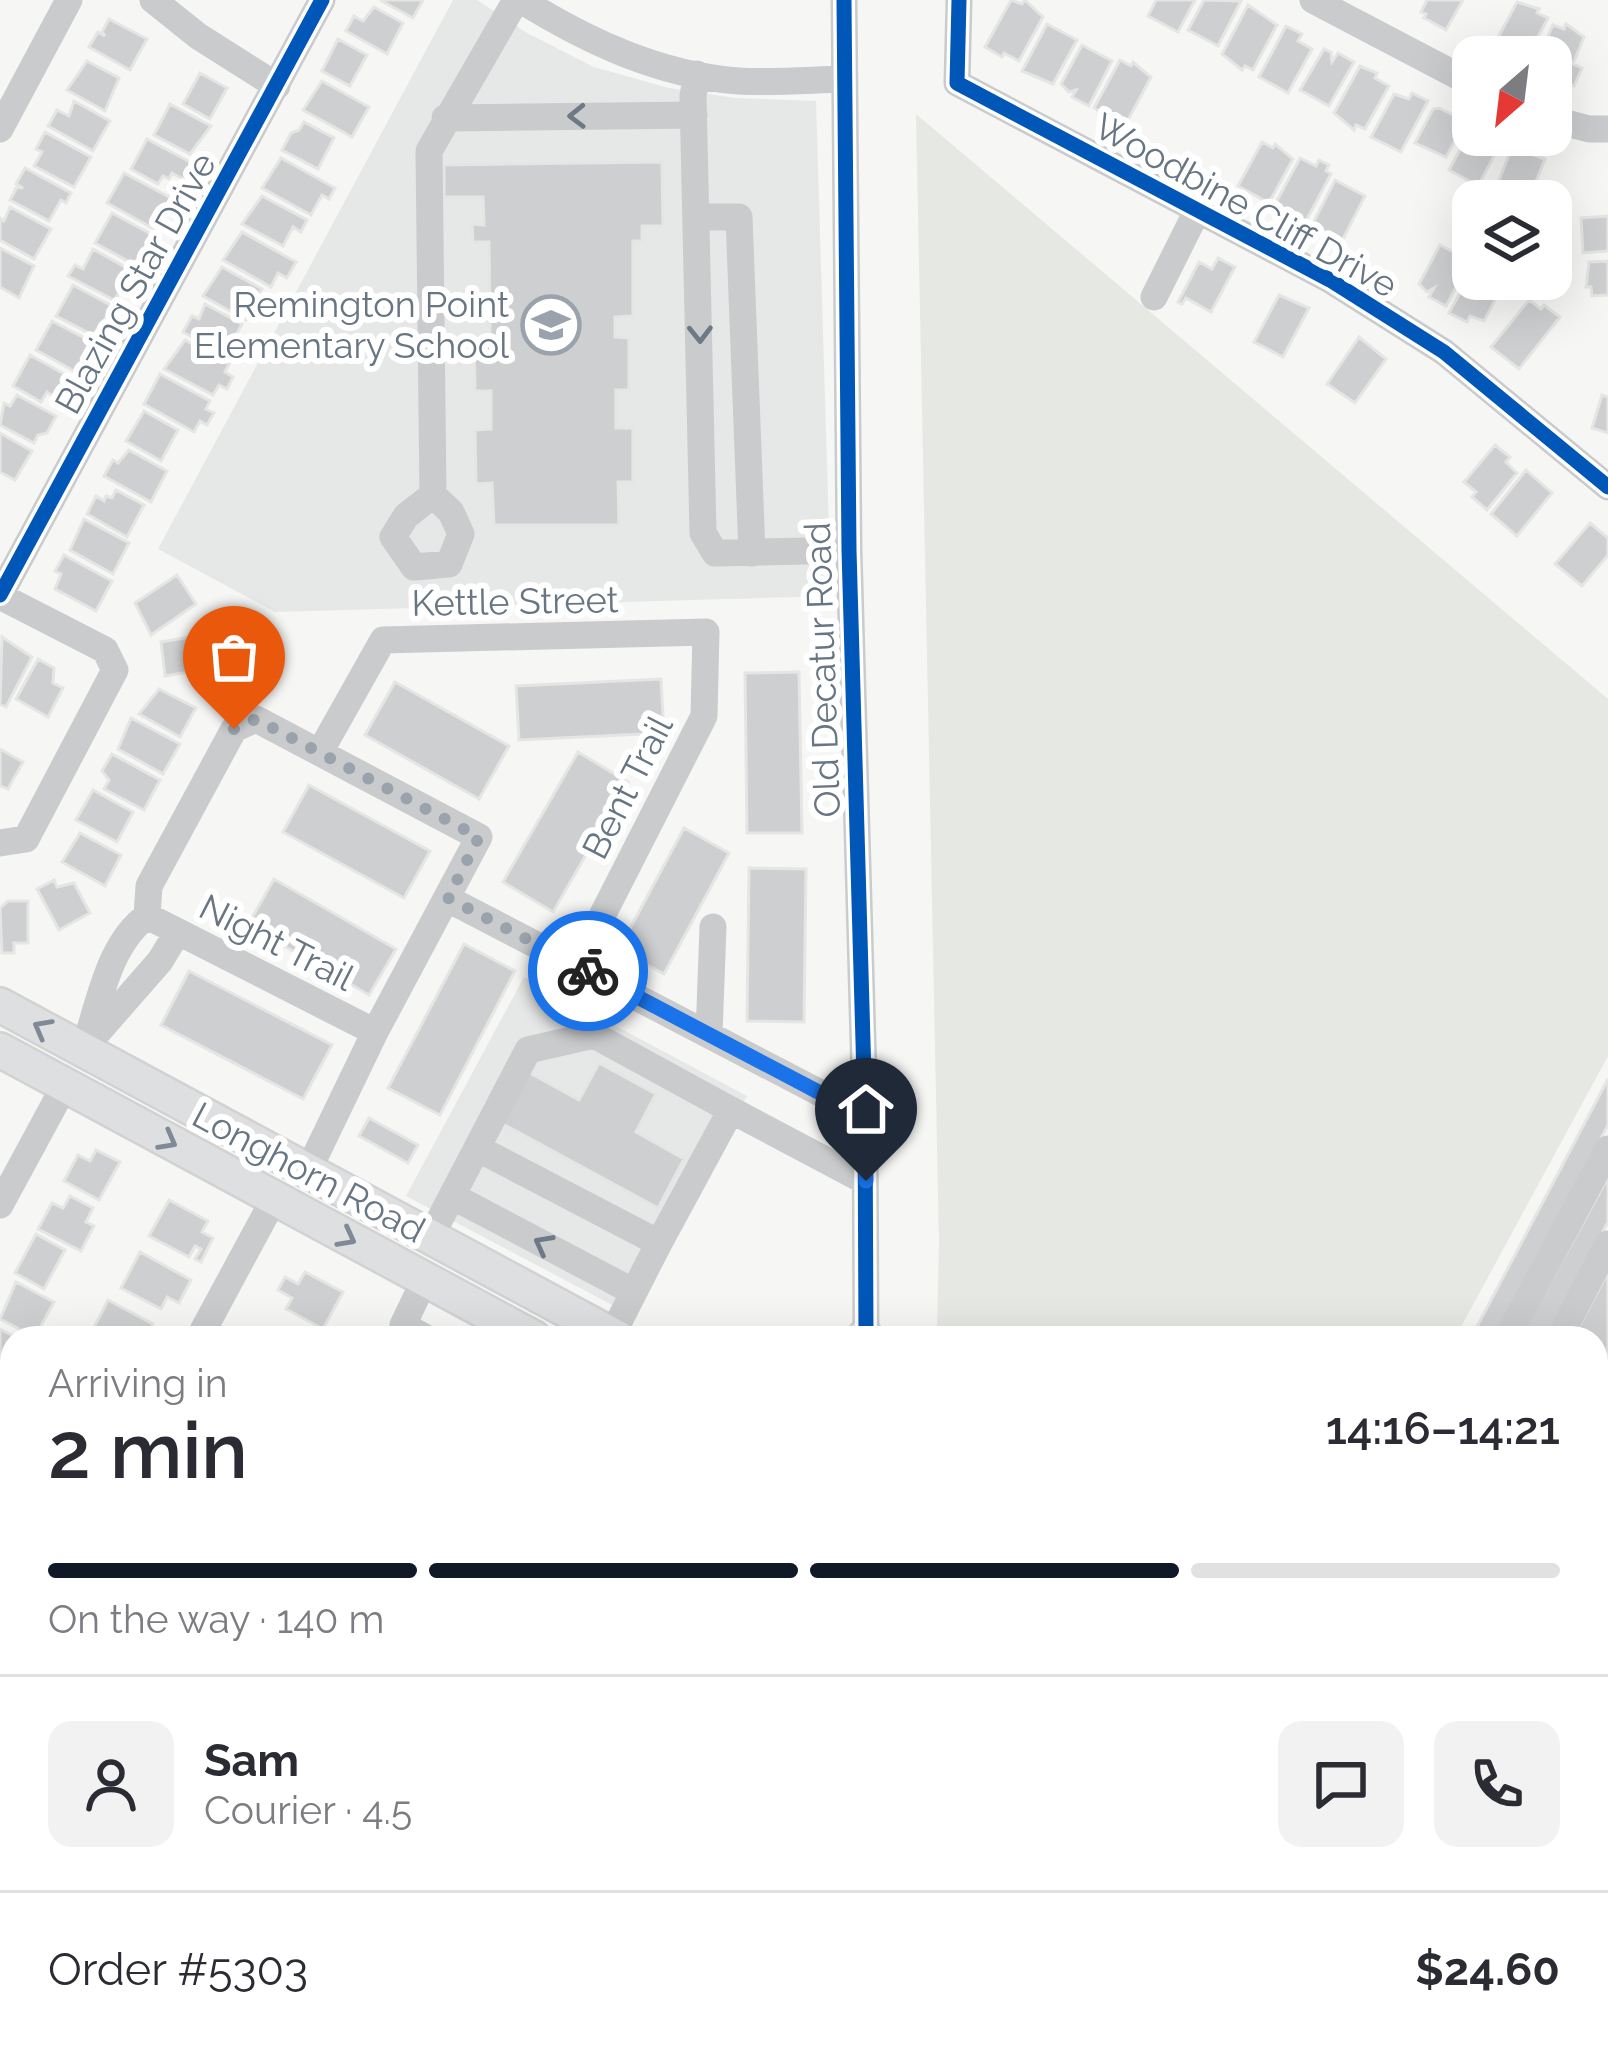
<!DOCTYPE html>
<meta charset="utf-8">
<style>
:root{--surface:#fff;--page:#f2f2f3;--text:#2b2b33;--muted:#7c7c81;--line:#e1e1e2;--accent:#111827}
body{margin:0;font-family:Raleway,sans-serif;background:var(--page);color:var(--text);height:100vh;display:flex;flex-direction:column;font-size:45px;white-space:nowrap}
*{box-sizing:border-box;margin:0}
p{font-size:39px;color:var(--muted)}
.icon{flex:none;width:66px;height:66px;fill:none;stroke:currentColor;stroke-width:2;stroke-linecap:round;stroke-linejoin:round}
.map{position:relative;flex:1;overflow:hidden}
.side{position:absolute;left:0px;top:1326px;width:1608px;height:744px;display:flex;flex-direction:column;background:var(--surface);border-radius:36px 36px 0 0;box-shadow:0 12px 48px #0002}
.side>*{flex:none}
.needle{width:78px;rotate:208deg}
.tools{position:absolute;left:1452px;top:36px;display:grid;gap:24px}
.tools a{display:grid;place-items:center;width:120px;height:120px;border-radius:24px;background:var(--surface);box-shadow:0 12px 48px #0002;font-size:60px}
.pin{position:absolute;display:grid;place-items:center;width:102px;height:102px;color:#fff;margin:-123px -51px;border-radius:50% 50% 50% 0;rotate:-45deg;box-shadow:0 0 12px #0007}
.pin .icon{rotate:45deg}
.courier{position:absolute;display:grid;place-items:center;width:120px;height:120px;margin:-60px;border:9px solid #1a73e8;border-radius:50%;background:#fff;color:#222;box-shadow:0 3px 15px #0007}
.overview em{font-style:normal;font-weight:600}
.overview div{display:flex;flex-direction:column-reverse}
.overview{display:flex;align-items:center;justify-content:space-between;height:204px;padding:0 48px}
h1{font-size:78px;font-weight:600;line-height:90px}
.bar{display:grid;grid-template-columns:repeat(4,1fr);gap:18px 12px;align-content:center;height:144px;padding:0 48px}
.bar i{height:15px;border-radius:9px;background:var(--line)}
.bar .active{background:var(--accent)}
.bar p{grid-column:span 4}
.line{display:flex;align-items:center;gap:30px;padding:0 48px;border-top:3px solid var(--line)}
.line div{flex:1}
.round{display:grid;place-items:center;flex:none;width:126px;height:126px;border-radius:24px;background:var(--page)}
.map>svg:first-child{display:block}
.built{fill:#e6e7e7}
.green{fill:#e6e8e3}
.building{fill:#cecfd0;stroke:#e5e5e4;stroke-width:3}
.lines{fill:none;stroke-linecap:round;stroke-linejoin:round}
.major-casing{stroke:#d2d2d3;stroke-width:38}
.minor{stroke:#cacbcc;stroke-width:27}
.major{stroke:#dedfe0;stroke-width:33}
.cycleway-casing{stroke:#fff;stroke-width:22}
.cycleway{stroke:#0057b8;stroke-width:15}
.oneway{stroke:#6d7987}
.oneway2{stroke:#808a96}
.done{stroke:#9aa2ab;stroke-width:12;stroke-dasharray:0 21.6}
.route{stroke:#1a73e8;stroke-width:15}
.labels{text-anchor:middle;stroke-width:12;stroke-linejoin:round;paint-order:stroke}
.street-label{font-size:36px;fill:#687583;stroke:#fff}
.poi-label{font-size:36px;fill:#687583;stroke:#fff;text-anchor:end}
</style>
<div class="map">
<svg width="1608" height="2070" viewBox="0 0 1608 2070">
<rect width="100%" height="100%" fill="#f6f6f5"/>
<path class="built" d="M453,0H477L527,33L594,67L669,88L736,98L816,101L831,596L275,612L158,549Z
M524,977L747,1096L631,1315L406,1196Z"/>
<path class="green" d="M916,114L1608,699V1056L1455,1338H940L937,1325L939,1244Z"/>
<path class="building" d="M380,0H423L413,18Z
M1011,0L1022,4L1025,0L1043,17L1019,61L1004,53L1002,57L985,47Z
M1156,0H1195L1178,32L1148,16Z
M1204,0L1241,1L1218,46L1188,30Z
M1427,0H1463L1446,30L1424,18L1426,14L1421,12Z
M1517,2L1539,9L1537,13L1548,18L1527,57H1501L1503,50L1494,45Z
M1248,5L1277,25L1253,70L1245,66L1242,70L1222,54Z
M374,7L403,23L387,54L346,31L354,16L363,21Z
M109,19L147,39L130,70L89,47L98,32L105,36L102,32Z
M1047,24L1077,40L1053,84L1022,71Z
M1566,24L1584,37L1573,64L1582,68L1574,86L1551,79V57H1539L1553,25L1564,29Z
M1286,26L1302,34L1298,41L1312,49L1288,93L1259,77Z
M338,39L367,55L350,86L322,71Z
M1082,45L1112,61L1089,106L1072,97L1076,90L1069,92L1061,84Z
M1324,49L1331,52L1332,62L1338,53L1354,62L1329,106L1300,90Z
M1120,60L1131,66L1133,62L1151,77L1127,122L1113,114L1111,118L1094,108Z
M87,61L119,78L105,111L67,90Z
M1360,66L1377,73L1375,78L1389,86L1365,129L1356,125L1354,130L1334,113Z
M200,73L227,88L210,119L183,104Z
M322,81L369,107L352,137L303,110Z
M1412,93L1428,101L1401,152L1371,137L1394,94L1409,99Z
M74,101L110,121L93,151L48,126L57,110L69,116Z
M170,104L211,126L190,154L154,135Z
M1439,108L1466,121L1446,157L1415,143L1433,109Z
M304,122L334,138L318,169L282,150L291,133L299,130Z
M1472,127L1473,135H1490L1502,141L1478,186L1449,170Z
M45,132L91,157L74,187L34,166L42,152L36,149Z
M147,139L192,163L183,179L172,173L169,179L163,176L158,184L131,169Z
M1262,142L1273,148L1275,144L1293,159L1269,203L1238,186Z
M1512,147L1545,159L1528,201H1491Z
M281,158L335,188L329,199L322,195L311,215L262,188Z
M1300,158L1316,166L1319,160L1329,165L1326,171L1331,174L1305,223L1274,206Z
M662,162L663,226H642V241H633V316L615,317V337L629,338V390H616V428H633V482H618L619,525H494L492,483L476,484L475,430L491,429V391H475L474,339L490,338L489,242H473L472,224L484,225L483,197H444V165Z
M25,168L71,193L66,203L61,200L49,221L10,200L17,187L23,188L16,184Z
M124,173L173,199L156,230L107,203Z
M1335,180L1365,196L1342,241L1312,225Z
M262,196L307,220L301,232L293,227L283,246L242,224Z
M10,207L51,229L34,259L0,240V218L4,221Z
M112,213L153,235L135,265L95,243Z
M1608,216V251L1583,253L1581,218Z
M242,232L296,262L287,278L278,273L271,287L223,260Z
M1440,245L1470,261L1446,306L1429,297L1434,288L1427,292L1419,284Z
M0,248L34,266L19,298L0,287Z
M93,249L134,272L114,300L68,276L75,265L83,269Z
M1218,258L1235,267L1211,312L1186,298L1182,304L1178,302L1199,262L1212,269Z
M1608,261V295L1592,296L1591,287H1586L1589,262Z
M222,267L262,289L246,320L203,296Z
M1473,269V279H1506L1484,321L1470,316L1467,322L1449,313Z
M73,285L114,307L93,335L56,316Z
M1279,295L1309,308L1283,357L1254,342Z
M1529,300L1541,309L1544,305L1560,317L1519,369L1491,347Z
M205,304L242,324L225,355L183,332L192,316L199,319Z
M52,321L94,343L76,372L36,350Z
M1359,337L1386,359L1355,403L1327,384Z
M185,340L229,364L225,372L233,377L227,389L219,385L213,395L164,369Z
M30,355L75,380L66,396L56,390L53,396L47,392L41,402L13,386Z
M160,374L210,401L206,409L214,413L207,425L200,421L194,432L144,404Z
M17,395L56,416L47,433L38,435L34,443L0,425L4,403L10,406Z
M1602,395L1608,397V433L1592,428Z
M144,411L178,430L161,461L126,441Z
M0,433L32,451L15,480L0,472Z
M1495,445L1510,457L1506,462L1517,473L1487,510L1472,497L1476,492L1464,482Z
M129,450L167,471L151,502L104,476L113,460L118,463Z
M1526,470L1552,493L1517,536L1491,514Z
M116,490L144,505L127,537L87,514L96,496L104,501L106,496L112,498Z
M84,519L129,543L113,574L70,550Z
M1590,523L1608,538V555L1582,586L1555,564Z
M64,555L112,581L96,611L55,589L61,574L55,571Z
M177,575L196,604L151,635L135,603Z
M207,634L208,639L217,638L219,651L210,653L213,668L165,676L161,642Z
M2,637L32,657L6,707L0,704Z
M38,659L54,668L53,683L63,688L48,717L16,699Z
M799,672L802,833H747L745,673Z
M661,679L664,733L519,740L516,686Z
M395,682L509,746L479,799L365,735Z
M159,689L196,708L180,737L139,714Z
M131,718L180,744L163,774L118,749Z
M0,749L23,762L8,789L0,786Z
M578,752L628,782L553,912L503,882Z
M112,754L160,780L144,810L104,789L109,780L102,771Z
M309,785L430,851L404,898L283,832Z
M93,790L133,812L117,842L76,820Z
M684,828L729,853L664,974L619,949Z
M80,833L121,855L105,886L62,862Z
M749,868L806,869L804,1022L747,1021Z
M274,879L396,949L369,995L248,925Z
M54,880L57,887L74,883L90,913L59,930L37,889Z
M8,901H28V943H14V953H2L0,908Z
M464,944L515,971L440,1115L388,1088Z
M189,971L332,1045L303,1099L161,1025Z
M599,1063L656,1094L636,1132L684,1159L658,1208L501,1123L528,1072L579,1100Z
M1608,1079V1125L1495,1338H1471Z
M369,1118L418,1145L408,1163L359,1136Z
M96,1150L120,1162L99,1200L64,1181L78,1155L90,1161Z
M1608,1177V1222L1545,1338H1541L1525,1329Z
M70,1196L93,1208L86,1222L94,1226L81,1251L38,1229L52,1203L63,1208Z
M169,1200L208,1221L202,1232L213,1238L201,1262L195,1259L201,1249L195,1246L189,1257L149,1236Z
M36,1234L65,1250L44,1289L15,1273Z
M140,1252L191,1280L179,1303L167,1297L161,1309L121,1288Z
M305,1272L343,1292L323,1329L286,1309L292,1298L278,1290L285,1277L298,1284Z
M1608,1272V1373L1596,1367V1338H1573Z
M16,1282L54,1302L35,1337L0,1319Z
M108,1300L153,1324L148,1338L89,1337Z
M0,1329L17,1338H12V1371L7,1380L0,1376Z
M1596,1473L1608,1480V1637L1596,1631Z
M4,1513L12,1517V1563L0,1557V1521Z
M0,1578L12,1585V1620L3,1616L0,1621Z
M10,1926L12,1973L5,1984L0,1980V1932L5,1935Z
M48,2058H89V2066L48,2070Z"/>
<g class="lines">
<g class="major-casing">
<path id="major" d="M0,1005L618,1338
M0,1050L534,1338
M864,1338L865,1336
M1596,1857L1608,1865
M1596,1908L1608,1918"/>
</g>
<path class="minor" d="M153,0L198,36L277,86
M521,0C587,41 659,75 738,81C772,83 808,80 842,79
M844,0L849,550L865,1112L866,1338
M959,0L957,83L1330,280L1444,352L1608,487
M1313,0L1473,84
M697,74L693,96L703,533L715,553L849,550
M445,118L694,115
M1551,119L1589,129H1608
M0,129L69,0
M698,217H739L752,553
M1154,297L1198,209
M433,495L406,516L393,537L414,567L449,564L461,534L451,512L433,495L429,151L516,0
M0,595L322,0
M0,596L105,650L115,670L26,839L0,843
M320,752L383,640L706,632L704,716L577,965
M448,899L826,1096L865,1112
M147,916L375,1032
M97,1033L160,961L177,933
M709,1035L713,927
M83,1051C99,1007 107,945 147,916L149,886L234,729L256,719L479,837L375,1032L309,1169
M477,1148L528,1050L594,1035L731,1110
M452,1196L634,1292
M0,1205L65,1085
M430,1238L477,1148L659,1243L612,1335
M659,1243L731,1110L865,1181
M425,1279L403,1325L426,1338
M199,1338L274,1199
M1507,1338L1608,1149
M1559,1338L1608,1244
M1596,1389L1608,1395
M1596,1455L1608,1462
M1596,1669L1608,1676
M0,1708L12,1685
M0,1879L12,1886
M114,2058V2070
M445,2058L660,2070
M887,2058V2070"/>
<use href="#major" class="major"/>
<g class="cycleway-casing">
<path id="cycleway" d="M844,0L849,550L865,1112L866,1338
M959,0L957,83L1330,280L1444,352L1608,487
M0,595L322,0"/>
</g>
<use href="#cycleway" class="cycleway"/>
</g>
<defs><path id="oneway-chevron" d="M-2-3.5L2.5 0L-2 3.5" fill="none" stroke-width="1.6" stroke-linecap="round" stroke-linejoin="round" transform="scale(3)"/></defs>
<g class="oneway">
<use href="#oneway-chevron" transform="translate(577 116) rotate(179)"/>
<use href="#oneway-chevron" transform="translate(700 334) rotate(89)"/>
<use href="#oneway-chevron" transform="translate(543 1244) rotate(-152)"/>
</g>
<g class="oneway2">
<use href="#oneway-chevron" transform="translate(42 1028) rotate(-151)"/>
<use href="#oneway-chevron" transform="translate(168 1141) rotate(29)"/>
<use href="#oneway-chevron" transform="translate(347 1238) rotate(28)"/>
</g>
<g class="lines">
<path class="done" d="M234,729L256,719L479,837L448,898L588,971"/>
<path class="route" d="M588,971L826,1096L865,1112L866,1181"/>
</g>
<defs>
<g id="school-ring" transform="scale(3)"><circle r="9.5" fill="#fff" stroke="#9aa2ab" stroke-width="1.5"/><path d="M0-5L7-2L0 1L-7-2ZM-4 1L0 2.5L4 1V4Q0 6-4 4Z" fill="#9aa2ab"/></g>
</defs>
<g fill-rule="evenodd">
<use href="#school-ring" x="551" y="325"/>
</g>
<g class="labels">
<g class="street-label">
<text transform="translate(1246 205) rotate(29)" y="13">Woodbine Cliff Drive</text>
<text transform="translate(135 283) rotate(-61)" y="13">Blazing Star Drive</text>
<text transform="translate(515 601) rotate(-1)" y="13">Kettle Street</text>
<text transform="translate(822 670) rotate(-92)" y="13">Old Decatur Road</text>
<text transform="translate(627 787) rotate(-63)" y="13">Bent Trail</text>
<text transform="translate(277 942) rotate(27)" y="13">Night Trail</text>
<text transform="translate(309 1172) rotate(28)" y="13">Longhorn Road</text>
</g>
<g class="poi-label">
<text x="509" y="317">Remington Point<tspan x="509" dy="41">Elementary School</tspan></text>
</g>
</g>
</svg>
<div class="tools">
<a><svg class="needle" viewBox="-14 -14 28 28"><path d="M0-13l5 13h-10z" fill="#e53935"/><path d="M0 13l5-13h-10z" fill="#7c7c81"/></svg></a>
<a><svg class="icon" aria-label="layers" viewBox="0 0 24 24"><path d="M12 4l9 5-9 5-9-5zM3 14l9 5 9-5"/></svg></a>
</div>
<div class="pin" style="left:234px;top:729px;background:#ea580c"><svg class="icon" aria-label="bag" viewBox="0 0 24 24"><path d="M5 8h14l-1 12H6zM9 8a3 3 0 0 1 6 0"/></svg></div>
<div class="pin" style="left:866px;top:1181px;background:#1f2937"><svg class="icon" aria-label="home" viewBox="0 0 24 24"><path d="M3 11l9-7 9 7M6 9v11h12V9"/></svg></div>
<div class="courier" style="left:588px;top:971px"><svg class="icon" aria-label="bike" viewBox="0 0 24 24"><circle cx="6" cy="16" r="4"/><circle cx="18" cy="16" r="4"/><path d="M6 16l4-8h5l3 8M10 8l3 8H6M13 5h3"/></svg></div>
<section class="side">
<div class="overview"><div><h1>2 min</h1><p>Arriving in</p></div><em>14:16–14:21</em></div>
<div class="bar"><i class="active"></i><i class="active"></i><i class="active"></i><i></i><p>On the way · 140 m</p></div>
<div class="line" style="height:216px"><a class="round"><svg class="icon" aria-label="person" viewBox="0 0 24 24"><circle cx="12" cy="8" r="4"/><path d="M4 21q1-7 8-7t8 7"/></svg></a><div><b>Sam</b><p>Courier · 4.5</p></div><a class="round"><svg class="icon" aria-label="chat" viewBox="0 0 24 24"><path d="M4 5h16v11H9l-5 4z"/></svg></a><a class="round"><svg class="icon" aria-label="phone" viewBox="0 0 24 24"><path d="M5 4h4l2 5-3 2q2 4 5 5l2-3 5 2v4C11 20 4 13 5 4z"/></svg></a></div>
<div class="line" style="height:156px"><div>Order #5303</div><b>$24.60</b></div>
</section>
</div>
